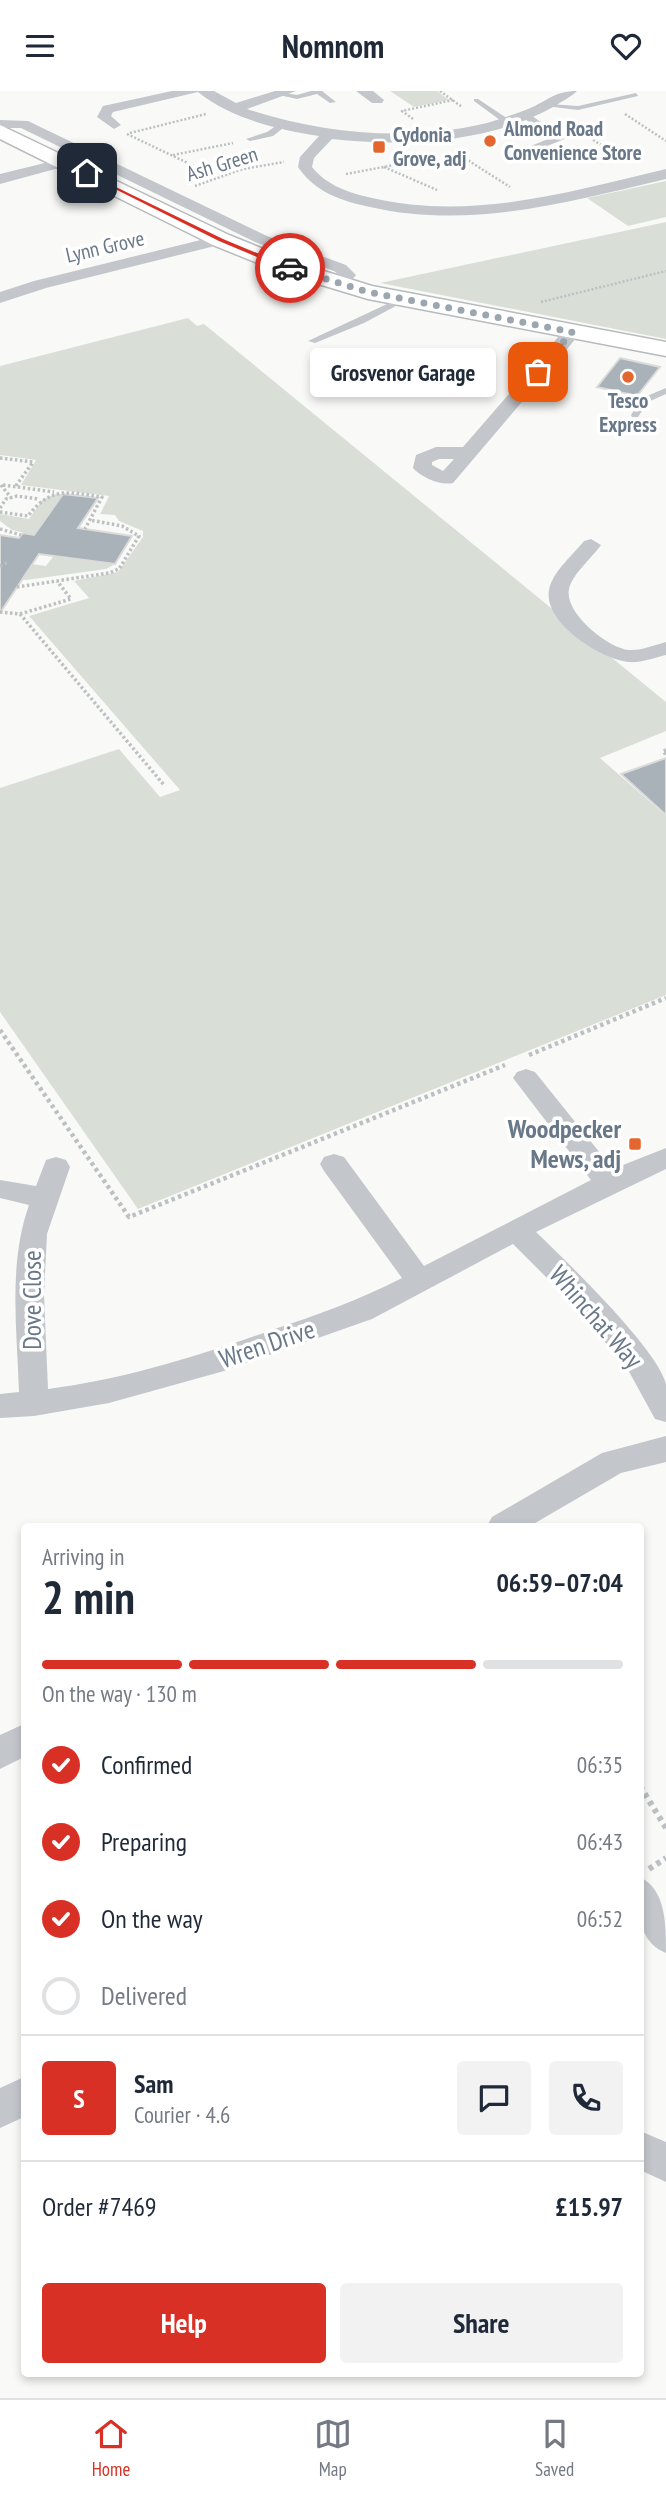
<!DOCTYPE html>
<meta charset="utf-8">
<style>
:root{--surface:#fff;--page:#f2f2f3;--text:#1f2937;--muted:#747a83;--line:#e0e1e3;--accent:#d93025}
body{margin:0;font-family:"PT Sans Narrow",sans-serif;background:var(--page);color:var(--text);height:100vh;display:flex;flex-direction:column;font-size:26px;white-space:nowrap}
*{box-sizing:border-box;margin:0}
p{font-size:23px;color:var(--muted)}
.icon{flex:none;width:38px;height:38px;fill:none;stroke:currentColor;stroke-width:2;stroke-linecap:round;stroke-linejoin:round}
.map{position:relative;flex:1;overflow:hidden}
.panel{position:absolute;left:21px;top:1432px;width:623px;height:854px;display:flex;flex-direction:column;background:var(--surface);border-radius:7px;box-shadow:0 4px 10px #0003}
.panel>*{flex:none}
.pin{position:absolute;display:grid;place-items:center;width:60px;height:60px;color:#fff;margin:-30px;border-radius:14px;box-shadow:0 4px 10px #0006}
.courier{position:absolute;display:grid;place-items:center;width:70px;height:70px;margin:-35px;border:5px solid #d93025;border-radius:50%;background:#fff;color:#222;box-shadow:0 2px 9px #0007}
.bubble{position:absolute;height:49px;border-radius:7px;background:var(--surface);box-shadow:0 4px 10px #0003;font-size:23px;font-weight:800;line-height:49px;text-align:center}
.summary em{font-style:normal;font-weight:800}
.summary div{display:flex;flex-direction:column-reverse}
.summary{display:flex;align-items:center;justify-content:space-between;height:119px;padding:0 21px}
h1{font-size:46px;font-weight:800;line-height:52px}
.bar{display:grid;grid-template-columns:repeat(4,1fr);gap:10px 7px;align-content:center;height:84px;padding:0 21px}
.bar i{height:9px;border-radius:5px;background:var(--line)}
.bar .on{background:var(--accent)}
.bar p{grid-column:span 4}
.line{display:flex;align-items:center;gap:18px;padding:0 21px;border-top:2px solid var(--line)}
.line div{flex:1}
.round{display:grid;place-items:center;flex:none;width:74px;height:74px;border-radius:7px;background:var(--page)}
ol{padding:0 21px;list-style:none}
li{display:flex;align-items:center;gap:21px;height:77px}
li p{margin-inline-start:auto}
li .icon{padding:7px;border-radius:50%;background:var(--accent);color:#fff;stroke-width:4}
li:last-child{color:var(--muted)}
li i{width:38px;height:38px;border:4px solid var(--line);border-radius:50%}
.cta{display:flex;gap:14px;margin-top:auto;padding:14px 21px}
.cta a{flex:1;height:80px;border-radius:7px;background:var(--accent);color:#fff;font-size:28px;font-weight:800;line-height:80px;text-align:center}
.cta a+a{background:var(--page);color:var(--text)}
header{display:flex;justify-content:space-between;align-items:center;height:91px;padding:0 21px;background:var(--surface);font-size:32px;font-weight:800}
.tabs{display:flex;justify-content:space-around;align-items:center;height:98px;border-top:2px solid var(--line);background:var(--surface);font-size:19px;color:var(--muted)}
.tabs a{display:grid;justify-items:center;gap:4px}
.tabs .on{color:var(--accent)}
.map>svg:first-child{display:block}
.green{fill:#d9dfd7}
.building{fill:#a9b2b9;stroke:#dbdcda;stroke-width:2}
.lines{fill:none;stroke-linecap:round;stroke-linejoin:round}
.highway-casing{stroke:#b7babe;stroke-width:3}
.path-far3{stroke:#bdc0c3;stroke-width:2.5;stroke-dasharray:2 2;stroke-linecap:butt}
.path-far2{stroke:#bdc0c3;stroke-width:3.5;stroke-dasharray:2.5 2.5;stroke-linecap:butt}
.path-far1{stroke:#bdc0c3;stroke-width:4.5;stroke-dasharray:3.5 3.5;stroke-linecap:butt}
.path{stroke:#bdc0c3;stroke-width:6;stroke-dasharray:4.5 4.5;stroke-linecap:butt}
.lane{fill:#c3c7cb;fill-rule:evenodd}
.street{fill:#c3c7cb;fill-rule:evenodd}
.highway{fill:#fff;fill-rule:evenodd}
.route{fill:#d93025}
.done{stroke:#9ba6af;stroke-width:7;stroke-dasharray:0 12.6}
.poi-dot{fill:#e3662f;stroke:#fff;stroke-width:2.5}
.labels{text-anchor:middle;stroke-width:7;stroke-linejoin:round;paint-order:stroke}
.far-poi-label{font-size:21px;font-weight:bold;fill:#697888;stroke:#fff;text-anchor:start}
.far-street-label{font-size:21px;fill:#697888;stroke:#fff}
.poi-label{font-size:26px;font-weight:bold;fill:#697888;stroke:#fff;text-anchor:end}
.street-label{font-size:26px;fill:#697888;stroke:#fff}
</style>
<header><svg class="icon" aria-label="menu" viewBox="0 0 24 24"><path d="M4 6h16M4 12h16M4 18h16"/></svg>Nomnom<svg class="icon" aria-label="heart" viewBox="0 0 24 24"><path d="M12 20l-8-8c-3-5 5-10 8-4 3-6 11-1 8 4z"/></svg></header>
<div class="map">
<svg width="666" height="2307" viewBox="0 0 666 2307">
<rect width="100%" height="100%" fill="#f9faf7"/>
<path class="green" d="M390,0H437L449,9L414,16Z
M666,90V126L628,135L587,107Z
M666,131V248L380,192Z
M188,227L197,235L204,233L666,611V640L600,667L666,725V904L138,1118L0,921V697L119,658L160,706L180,699L29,525L89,507L74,490L118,481L143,446V440L119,430L115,424L100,423L109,405L21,394L36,369L0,364V275Z
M56,403H63L34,444L12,439L0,430V423L29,428L43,408Z
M56,462L115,473L106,478L26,489L0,486L17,471L46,475Z"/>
<path class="building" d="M620,267L660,276L637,305L597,296Z
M63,403L98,407L78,437L132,445L115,473L39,463L0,522V444L19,447L23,442L34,444Z
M666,667V724L621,683Z"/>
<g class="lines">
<g class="highway-casing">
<path id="highway" d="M0,34L229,144L298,172L372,195L666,251V265L368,208L282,182L213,154L0,48Z"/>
</g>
<path class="path-far3" d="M440,0L462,16
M625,23L666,50
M413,28L402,20L453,9
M130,42L206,23
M127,43L217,86
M593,49L630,71
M455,61L510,96
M173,64L233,52
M384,76L437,99
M346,83L405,72L399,67
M195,95L243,78L284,71
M541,211L666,180"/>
<path class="path-far2" d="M0,367L33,371L15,396
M1,394L11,407
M3,394L54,401
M0,417L6,408L17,405L39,408
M0,421L28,425C51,395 69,401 102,406L85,438
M0,438L21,444
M0,475L9,471
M17,496L109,482L119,478L139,445L122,435L90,429
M0,521L20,523L164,694
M20,523L71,508L57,490
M666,659L663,660L666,664"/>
<path class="path-far1" d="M0,939L129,1126L505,974
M529,964L666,907"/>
<path class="path" d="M640,1695L666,1737
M649,1778L666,1767"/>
<path class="lane" d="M311,0H322L336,11L330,12L317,3L297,8L275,3L279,1L297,4Z
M636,2L638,5L578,19L545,15L549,13L578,15Z
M474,8H478L511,30L504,32L474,10Z
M523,23H529L559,43L578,39L582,41L527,63H521V59L553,46L523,27Z
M280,32L287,34L273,45L250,50L246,48L267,41Z
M402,206L409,208L364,232L315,252L308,250Z
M666,297V303L648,311L638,326H632L631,324L642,307Z"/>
<path class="street" d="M172,0H214L236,12L275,0H296L247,18C324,43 407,51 487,32C500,28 515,23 528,18C548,10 554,0 577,0C571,6 562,10 555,15C490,52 405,56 332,48L314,67L312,76C327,95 350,102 372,107C472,130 569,101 666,78V88C568,111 471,139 370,116C341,110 315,101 298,76L300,66L319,45C276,38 232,28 198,1L113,21L111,25L121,34L114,38L97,26L103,15Z
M356,0H373L384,9L382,12H372Z
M0,29L28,30L267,145L346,174L356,184L346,196H334L332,193L339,184L334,180L255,151L21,37H0Z
M65,67L72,71L70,74L0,93V83Z
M221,144L229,149L227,152L46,197L0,212V201L34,190Z
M572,236L580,241L578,245L453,392C440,395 421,386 413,377L416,364L436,356H463L566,237ZM439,368H454L443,380L432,374V371Z
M591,448L601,454C592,467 573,482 569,498C564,522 608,557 629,559C641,560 654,554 666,551V564C654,567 641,572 628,571C601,568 543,532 549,499C552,481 574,463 584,450Z
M526,978L535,981L613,1078L666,1057V1078L536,1141C565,1169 657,1257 666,1293C666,1304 666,1320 666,1331L655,1328L627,1277L569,1209L513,1153L372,1228L224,1280L109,1312L34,1325L0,1327V1303L19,1301C17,1239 8,1173 29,1114L0,1107V1089L36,1095L46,1069L56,1066L66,1069L70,1076L47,1143L44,1204L48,1298C126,1288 198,1265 272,1239C317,1224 359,1209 402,1187L324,1080L320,1073L324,1066L334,1063L344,1066L424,1175L591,1089L513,987L517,981Z
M666,1345V1371L621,1382L530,1435H487L492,1426L602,1362Z
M24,1633V1666L0,1678V1644Z
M640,1786C666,1799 666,1833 666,1862C634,1849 640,1815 640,1786Z
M24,1986V2026L0,2037V1997Z
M640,2040L666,2051V2091L640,2079Z"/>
<use href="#highway" class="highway"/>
</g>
<path class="route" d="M85,81L223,148L293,177L288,179L219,150L85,83Z"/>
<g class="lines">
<path class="done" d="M290,177L368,201L572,241L538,281"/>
</g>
<g class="poi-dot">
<circle cx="490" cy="50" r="7"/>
<rect x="372" y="49" width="14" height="14" rx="3.5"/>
<circle cx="628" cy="286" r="7"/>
<rect x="628" y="1046" width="14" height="14" rx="3.5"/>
</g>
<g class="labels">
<g class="far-poi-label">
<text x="504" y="45">Almond Road<tspan x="504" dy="24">Convenience Store</tspan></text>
<text x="393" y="51">Cydonia<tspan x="393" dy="24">Grove, adj</tspan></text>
<text x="628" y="317" text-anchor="middle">Tesco<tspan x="628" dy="24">Express</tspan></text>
</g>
<g class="far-street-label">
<text transform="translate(222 73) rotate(-17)" y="7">Ash Green</text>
<text transform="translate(105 156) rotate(-13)" y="7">Lynn Grove</text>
</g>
<g class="poi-label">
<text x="621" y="1047">Woodpecker<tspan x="621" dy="30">Mews, adj</tspan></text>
</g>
<g class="street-label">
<text transform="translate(32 1209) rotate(-90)" y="9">Dove Close</text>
<text transform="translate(596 1226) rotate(49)" y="9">Whinchat Way</text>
<text transform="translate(267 1253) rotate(-19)" y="9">Wren Drive</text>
</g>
</g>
</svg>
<div class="pin" style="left:538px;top:281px;background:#ea580c"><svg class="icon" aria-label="bag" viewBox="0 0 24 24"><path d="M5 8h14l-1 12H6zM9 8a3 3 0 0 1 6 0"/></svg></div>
<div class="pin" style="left:87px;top:82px;background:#1f2937"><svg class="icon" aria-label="home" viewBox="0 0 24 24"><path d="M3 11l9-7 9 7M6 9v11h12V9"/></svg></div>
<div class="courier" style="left:290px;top:177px"><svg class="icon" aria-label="car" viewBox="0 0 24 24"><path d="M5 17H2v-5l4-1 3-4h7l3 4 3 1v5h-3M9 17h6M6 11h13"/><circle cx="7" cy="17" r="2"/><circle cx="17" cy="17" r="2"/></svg></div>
<div class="bubble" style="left:310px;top:257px;width:186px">Grosvenor Garage</div>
<section class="panel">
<div class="summary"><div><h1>2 min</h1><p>Arriving in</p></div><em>06:59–07:04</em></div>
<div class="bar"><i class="on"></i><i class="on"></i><i class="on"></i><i></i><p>On the way · 130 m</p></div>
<ol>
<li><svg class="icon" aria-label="check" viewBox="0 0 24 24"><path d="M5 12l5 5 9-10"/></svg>Confirmed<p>06:35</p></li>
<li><svg class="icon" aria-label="check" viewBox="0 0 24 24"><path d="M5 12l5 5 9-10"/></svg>Preparing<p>06:43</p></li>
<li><svg class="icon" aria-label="check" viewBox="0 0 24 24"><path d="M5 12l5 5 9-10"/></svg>On the way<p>06:52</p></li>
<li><i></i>Delivered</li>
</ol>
<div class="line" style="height:126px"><b class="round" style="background:var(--accent);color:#fff">S</b><div><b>Sam</b><p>Courier · 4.6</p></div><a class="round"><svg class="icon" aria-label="chat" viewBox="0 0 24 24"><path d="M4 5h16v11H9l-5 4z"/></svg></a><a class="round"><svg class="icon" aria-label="phone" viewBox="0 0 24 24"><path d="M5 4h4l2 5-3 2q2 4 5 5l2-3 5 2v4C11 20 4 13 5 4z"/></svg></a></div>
<div class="line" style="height:91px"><div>Order #7469</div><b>£15.97</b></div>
<div class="cta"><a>Help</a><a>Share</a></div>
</section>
</div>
<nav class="tabs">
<a class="on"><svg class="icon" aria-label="home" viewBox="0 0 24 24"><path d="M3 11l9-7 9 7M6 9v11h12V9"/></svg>Home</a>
<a><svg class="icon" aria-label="map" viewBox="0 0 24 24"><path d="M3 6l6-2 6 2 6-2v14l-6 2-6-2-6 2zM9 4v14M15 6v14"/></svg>Map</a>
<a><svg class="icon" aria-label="saved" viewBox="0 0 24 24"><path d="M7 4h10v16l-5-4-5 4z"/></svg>Saved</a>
</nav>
